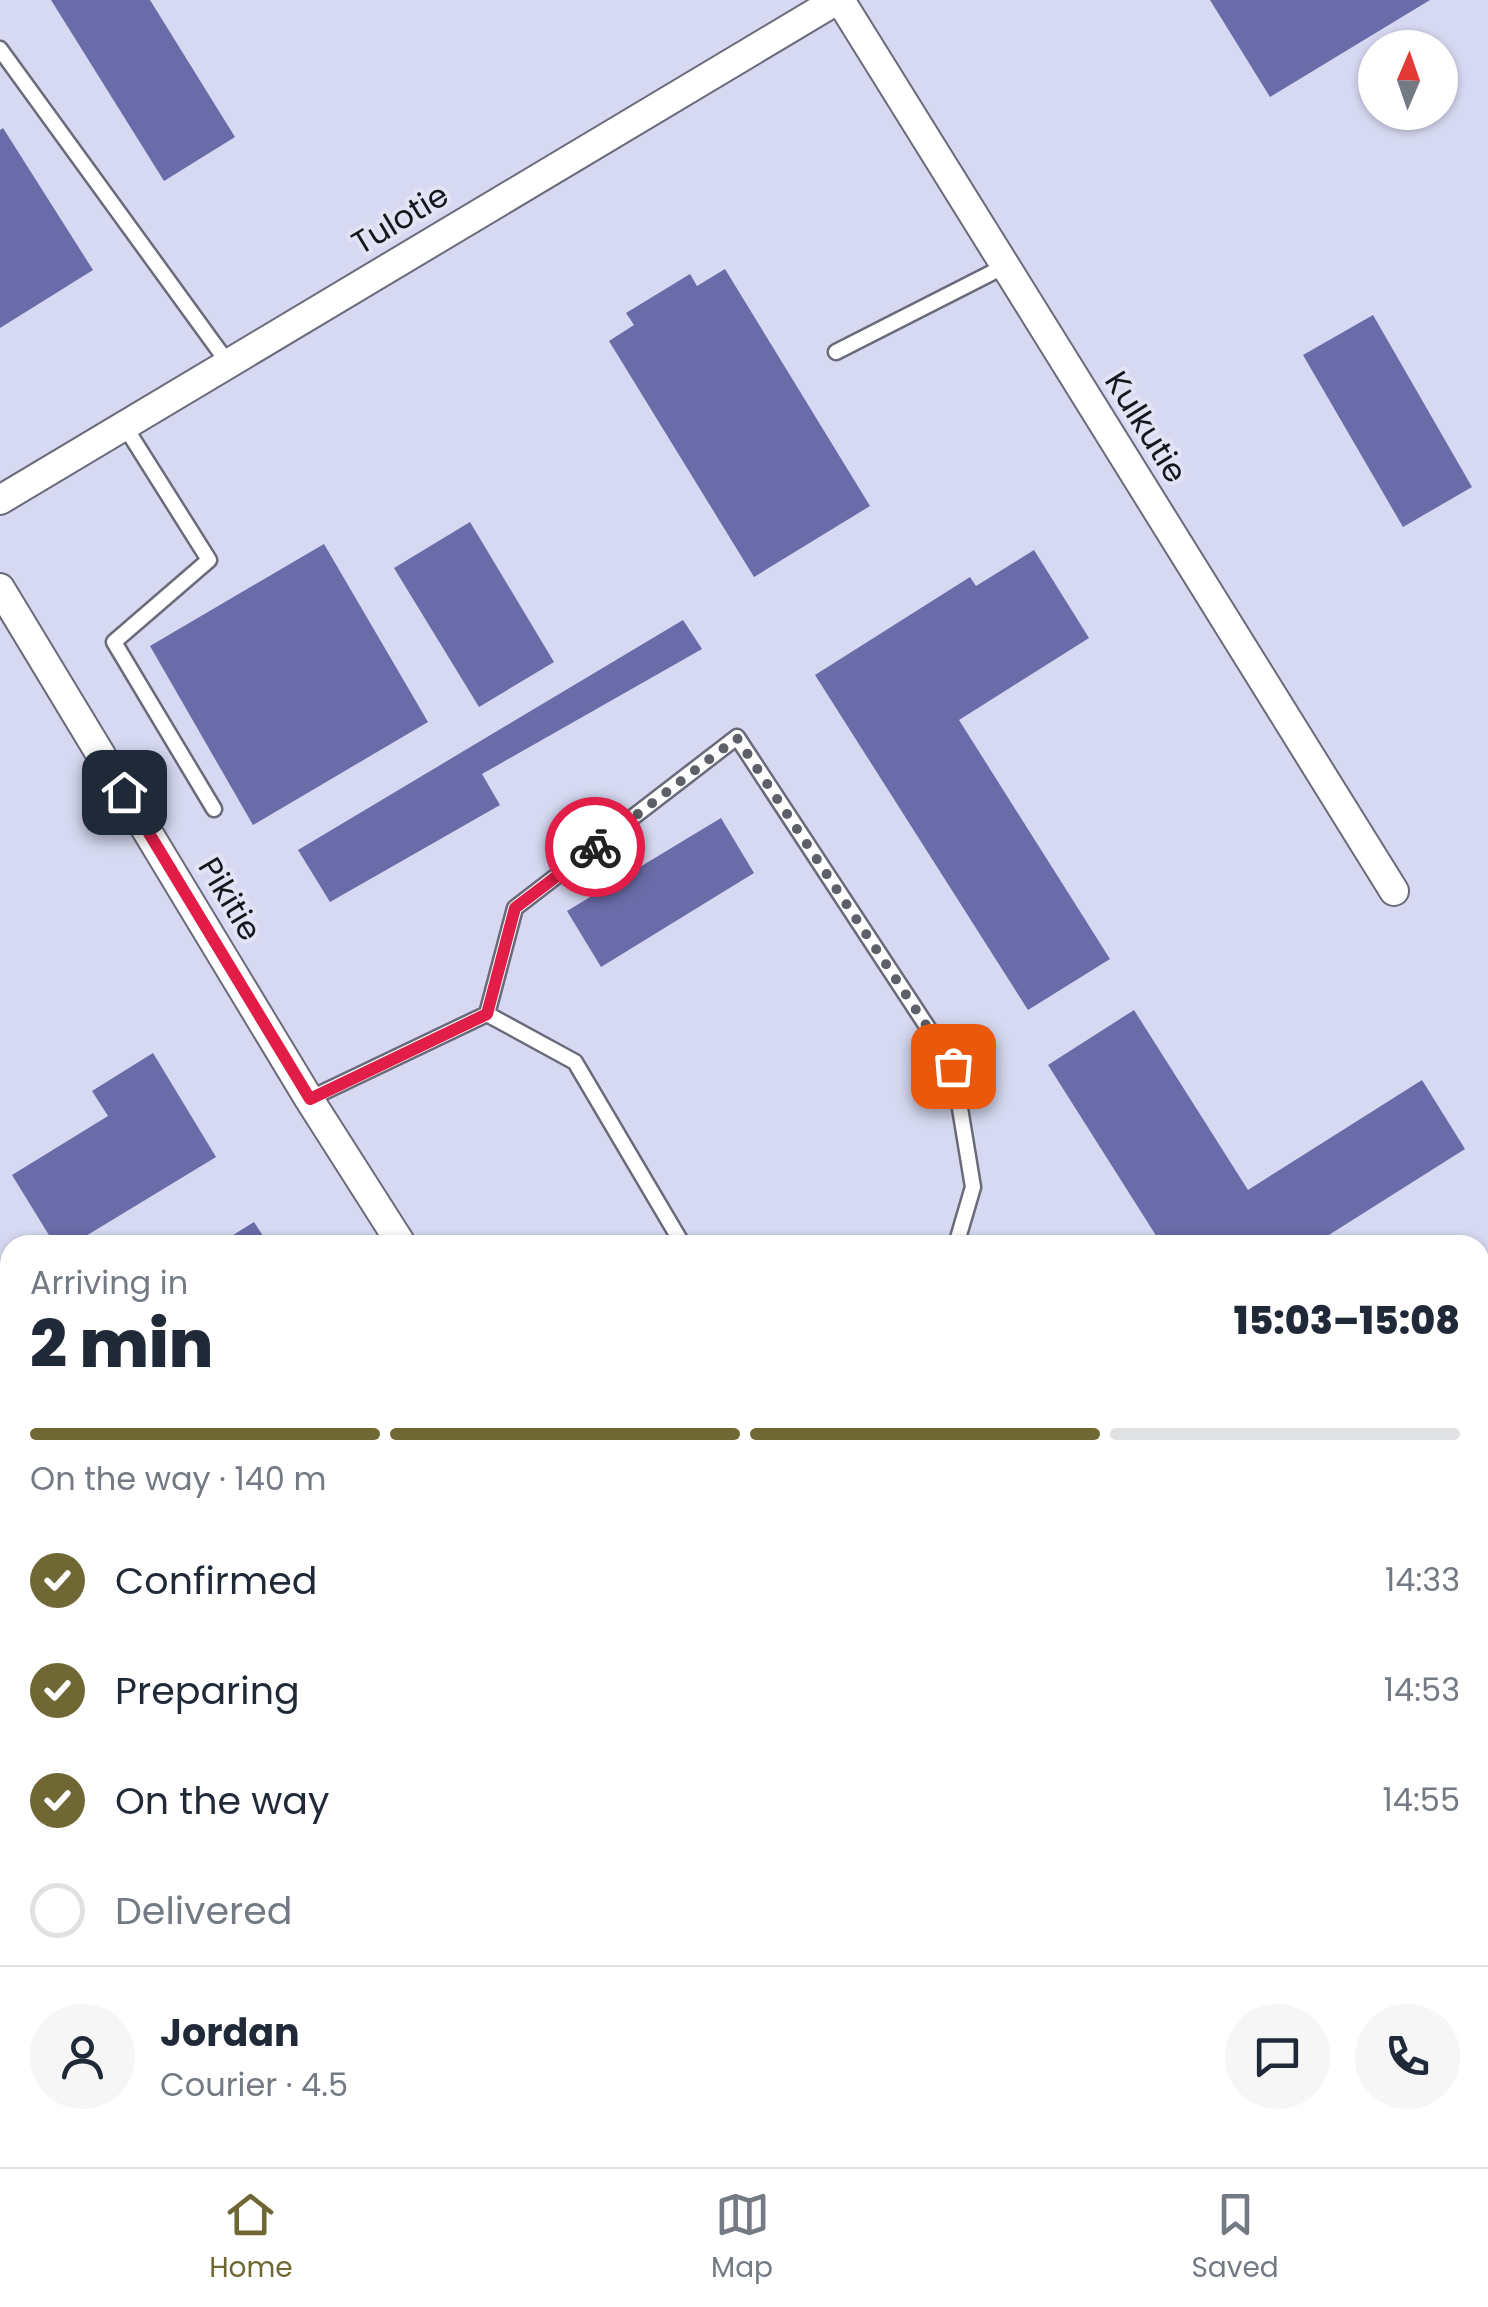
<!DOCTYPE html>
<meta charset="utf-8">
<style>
:root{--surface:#fff;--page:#f6f6f7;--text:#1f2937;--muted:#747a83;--line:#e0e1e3;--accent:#6f6834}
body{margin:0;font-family:Poppins,sans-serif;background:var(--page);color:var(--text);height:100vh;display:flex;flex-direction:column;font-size:38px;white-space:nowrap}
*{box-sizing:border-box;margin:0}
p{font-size:32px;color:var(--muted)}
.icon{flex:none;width:55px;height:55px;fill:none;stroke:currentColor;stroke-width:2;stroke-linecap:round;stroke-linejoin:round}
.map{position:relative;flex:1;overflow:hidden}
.sheet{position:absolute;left:0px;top:1235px;width:1490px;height:932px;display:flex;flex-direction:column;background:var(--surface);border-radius:30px 30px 0 0;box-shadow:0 2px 8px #0004}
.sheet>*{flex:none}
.needle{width:65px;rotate:2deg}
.tools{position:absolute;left:1358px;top:30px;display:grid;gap:20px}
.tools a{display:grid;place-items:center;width:100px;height:100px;border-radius:50%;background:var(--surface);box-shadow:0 2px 8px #0004;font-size:50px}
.pin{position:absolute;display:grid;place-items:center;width:85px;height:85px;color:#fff;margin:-42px;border-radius:20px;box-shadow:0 5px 15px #0006}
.courier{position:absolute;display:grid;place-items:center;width:100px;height:100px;margin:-50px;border:8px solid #e11d48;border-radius:50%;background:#fff;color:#222;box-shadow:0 2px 12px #0007}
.head em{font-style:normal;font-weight:800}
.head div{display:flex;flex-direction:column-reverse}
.head{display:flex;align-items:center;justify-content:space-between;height:170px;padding:0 30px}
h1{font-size:65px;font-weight:800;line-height:75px}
.bar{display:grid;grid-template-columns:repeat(4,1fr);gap:15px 10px;align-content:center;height:120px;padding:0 30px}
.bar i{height:12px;border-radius:8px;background:var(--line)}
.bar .active{background:var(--accent)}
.bar p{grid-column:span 4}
.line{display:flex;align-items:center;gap:25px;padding:0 30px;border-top:2px solid var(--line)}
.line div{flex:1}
.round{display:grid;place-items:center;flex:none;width:105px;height:105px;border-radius:52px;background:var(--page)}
ol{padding:0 30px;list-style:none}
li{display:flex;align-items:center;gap:30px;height:110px}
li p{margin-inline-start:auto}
li .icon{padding:10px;border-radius:50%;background:var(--accent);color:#fff;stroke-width:4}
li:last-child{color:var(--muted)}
li i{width:55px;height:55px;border:5px solid var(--line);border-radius:50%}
.dock{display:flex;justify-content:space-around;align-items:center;height:140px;border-top:2px solid var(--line);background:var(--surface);font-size:28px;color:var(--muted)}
.dock a{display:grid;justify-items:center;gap:5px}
.dock .active{color:var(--accent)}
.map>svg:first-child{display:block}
.built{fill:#d6d9f1;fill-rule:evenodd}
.forest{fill:url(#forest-firs)}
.building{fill:#6a6ca9}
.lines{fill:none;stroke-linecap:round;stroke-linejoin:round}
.lane-casing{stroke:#6a6b7a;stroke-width:19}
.street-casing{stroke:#6a6b7a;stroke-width:32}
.path{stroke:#a4a6b4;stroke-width:6;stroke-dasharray:5 5;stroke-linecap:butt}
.lane{stroke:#fff;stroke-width:14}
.street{stroke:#fff;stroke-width:28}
.done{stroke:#5d5f69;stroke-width:10;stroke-dasharray:0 18}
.route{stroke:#e11d48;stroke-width:12}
.labels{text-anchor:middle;stroke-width:8;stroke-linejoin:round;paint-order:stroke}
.street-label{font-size:32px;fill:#16171d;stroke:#e2e4f5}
</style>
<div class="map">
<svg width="1488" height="2167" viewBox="0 0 1488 2167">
<defs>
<pattern id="forest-firs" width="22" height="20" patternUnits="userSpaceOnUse" patternTransform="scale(2.5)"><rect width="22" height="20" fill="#b6bafd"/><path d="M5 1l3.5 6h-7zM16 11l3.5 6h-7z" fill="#9c9fd8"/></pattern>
</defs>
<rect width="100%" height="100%" fill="#e2e4f5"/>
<path class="built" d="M0,0H1488V1272L1480,1277V1245H10V1740L0,1739ZM1375,48H1440V112H1375Z"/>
<path class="forest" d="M1488,1272V2167H0V1755H10V2158H1480V1277Z"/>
<path class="building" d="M51,0H150L235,137L164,181Z
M1210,0H1430L1270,97Z
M3,128L93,270L0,328V130Z
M725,269L870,506L754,577L609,341L634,325L626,313L690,274L697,286Z
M1373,315L1472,487L1403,527L1303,355Z
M470,522L554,662L479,707L394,568Z
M324,544L428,722L253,825L150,646Z
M1034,550L1089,638L959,720L1110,959L1028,1010L815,675L970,577L976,586Z
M683,620L702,649L482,774L500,805L330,902L298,850Z
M721,818L754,873L601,967L567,911Z
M1134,1010L1248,1190L1422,1080L1465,1149L1313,1245H1162L1048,1065Z
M153,1053L216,1157L71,1245H55L12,1175L108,1116L92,1091Z
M254,1222L269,1245H217Z
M10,1467V1571L0,1554V1473Z"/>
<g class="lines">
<g class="lane-casing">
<path id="lane" d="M0,49L228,363
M836,352L1005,266
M124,425L209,560L114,642L214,809
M487,1014L575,1062L683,1245
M309,1099L487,1014L515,908L737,737L953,1066L973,1187L956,1245
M1480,2139H1488"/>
</g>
<g class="street-casing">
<path id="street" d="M840,0L1394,891
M0,500L837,0
M0,588L309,1099L402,1245"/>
</g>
<path class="path" d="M1480,1555L1488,1551
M1480,1765H1488
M1480,1882L1488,1876
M0,1893L10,1892
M301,2167L318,2158
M573,2167L574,2158
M1007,2167L1021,2158"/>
<use href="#lane" class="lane"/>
<use href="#street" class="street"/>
</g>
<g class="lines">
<path class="done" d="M595,847L737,738L953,1066"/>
<path class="route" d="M124,792L310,1099L487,1014L515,908L595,847"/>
</g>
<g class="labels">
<g class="street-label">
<text transform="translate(400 219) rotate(-31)" y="11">Tulotie</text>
<text transform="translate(1146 427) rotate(58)" y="11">Kulkutie</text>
<text transform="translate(230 899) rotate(59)" y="11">Pikitie</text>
</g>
</g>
</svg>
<div class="tools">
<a><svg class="needle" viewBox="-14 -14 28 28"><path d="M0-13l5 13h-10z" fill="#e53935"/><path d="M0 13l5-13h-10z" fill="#747a83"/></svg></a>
</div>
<div class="pin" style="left:953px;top:1066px;background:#ea580c"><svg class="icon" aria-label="bag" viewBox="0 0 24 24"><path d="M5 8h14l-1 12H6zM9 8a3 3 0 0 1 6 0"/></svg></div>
<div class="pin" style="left:124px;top:792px;background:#1f2937"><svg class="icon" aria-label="home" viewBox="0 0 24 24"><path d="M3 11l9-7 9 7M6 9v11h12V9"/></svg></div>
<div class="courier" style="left:595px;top:847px"><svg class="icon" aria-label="bike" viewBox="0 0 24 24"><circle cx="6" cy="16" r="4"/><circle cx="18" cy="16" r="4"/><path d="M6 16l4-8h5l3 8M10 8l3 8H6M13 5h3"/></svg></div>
<section class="sheet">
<div class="head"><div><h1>2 min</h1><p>Arriving in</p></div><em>15:03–15:08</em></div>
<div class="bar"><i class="active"></i><i class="active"></i><i class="active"></i><i></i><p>On the way · 140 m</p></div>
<ol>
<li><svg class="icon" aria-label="check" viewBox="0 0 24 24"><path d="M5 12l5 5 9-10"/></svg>Confirmed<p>14:33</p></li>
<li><svg class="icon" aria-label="check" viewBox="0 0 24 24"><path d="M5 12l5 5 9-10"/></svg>Preparing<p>14:53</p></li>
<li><svg class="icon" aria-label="check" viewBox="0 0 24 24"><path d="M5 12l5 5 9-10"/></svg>On the way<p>14:55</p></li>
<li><i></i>Delivered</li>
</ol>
<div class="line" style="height:180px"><a class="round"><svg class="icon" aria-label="person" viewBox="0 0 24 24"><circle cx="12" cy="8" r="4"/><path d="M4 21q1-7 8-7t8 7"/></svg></a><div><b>Jordan</b><p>Courier · 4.5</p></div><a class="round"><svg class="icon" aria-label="chat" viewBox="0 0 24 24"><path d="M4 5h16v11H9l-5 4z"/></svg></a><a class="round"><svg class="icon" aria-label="phone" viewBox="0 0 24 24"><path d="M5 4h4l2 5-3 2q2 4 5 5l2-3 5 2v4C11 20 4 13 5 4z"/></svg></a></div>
</section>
</div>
<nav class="dock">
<a class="active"><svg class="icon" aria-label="home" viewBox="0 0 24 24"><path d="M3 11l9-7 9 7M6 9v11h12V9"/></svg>Home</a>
<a><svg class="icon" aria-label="map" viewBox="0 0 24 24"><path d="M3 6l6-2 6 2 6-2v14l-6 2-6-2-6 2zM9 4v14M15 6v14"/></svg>Map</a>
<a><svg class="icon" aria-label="saved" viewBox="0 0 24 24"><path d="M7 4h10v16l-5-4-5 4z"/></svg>Saved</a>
</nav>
